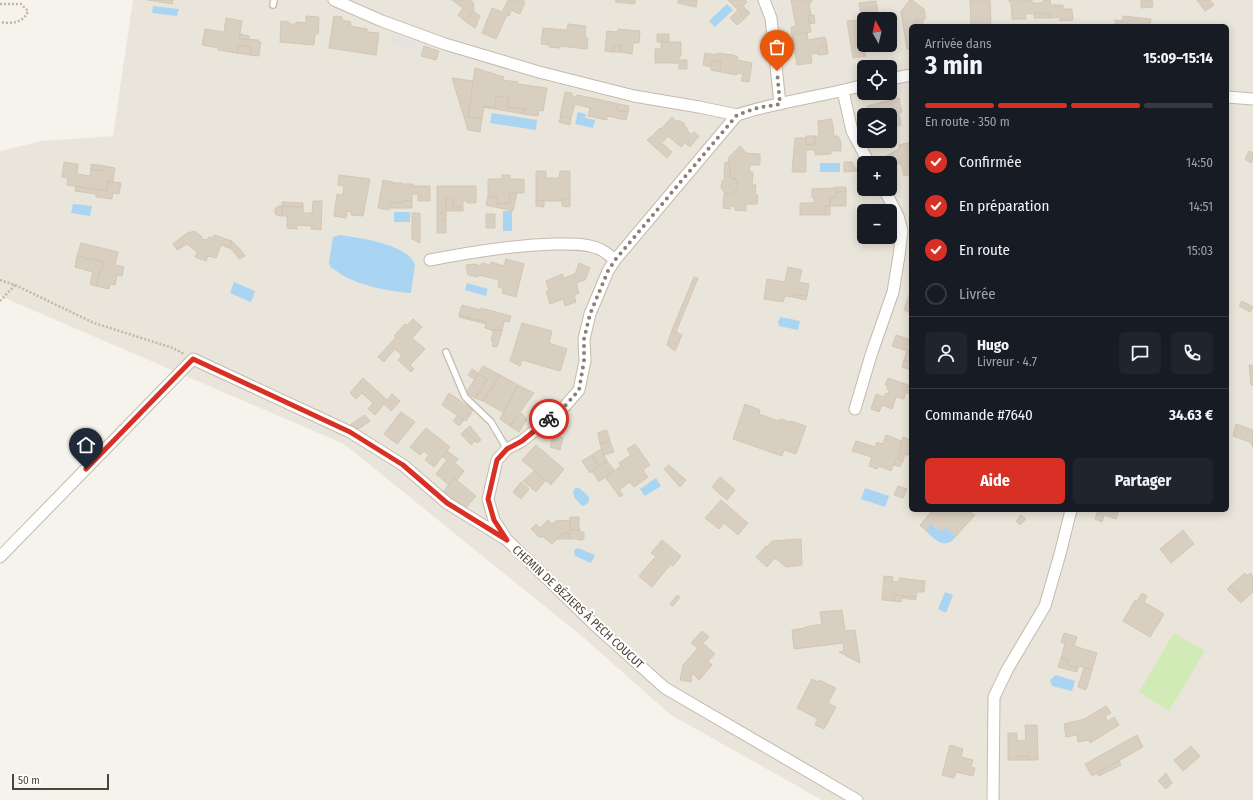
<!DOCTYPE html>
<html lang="fr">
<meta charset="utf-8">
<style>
:root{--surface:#171b24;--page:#20242c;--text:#f1f3f6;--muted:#9ea1a6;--line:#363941;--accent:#d93025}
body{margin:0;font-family:"Fira Sans Condensed",sans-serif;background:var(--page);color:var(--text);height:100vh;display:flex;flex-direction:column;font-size:15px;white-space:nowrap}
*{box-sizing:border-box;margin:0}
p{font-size:13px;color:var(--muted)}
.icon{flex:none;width:22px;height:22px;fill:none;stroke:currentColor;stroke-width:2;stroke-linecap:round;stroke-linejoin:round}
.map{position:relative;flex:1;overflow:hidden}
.drawer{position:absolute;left:909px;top:24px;width:320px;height:488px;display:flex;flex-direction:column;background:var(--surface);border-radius:6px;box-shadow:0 2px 10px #0003}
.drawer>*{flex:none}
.needle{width:26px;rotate:352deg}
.buttons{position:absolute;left:857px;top:12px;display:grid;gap:8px}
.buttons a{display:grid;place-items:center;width:40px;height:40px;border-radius:6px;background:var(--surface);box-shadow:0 2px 10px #0003;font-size:20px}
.scale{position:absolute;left:12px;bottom:10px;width:97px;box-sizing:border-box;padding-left:4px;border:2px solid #4b4439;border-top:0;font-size:11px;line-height:14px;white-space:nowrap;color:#4b4439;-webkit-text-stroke:3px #fff;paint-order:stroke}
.pin{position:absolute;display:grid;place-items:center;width:34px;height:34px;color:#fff;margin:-41px -17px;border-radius:50% 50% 50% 0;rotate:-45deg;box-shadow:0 0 4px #0007}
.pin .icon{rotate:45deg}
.courier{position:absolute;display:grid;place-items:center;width:40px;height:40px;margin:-20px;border:3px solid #d93025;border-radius:50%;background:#fff;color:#222;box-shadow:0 1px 5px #0007}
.summary em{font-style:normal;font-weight:700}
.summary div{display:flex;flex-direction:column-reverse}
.summary{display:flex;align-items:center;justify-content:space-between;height:68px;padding:0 16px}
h1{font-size:26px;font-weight:700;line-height:30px}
.bar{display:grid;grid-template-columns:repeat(4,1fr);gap:6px 4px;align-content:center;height:48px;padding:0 16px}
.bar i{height:5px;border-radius:3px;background:var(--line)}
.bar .on{background:var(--accent)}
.bar p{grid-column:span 4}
.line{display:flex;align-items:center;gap:10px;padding:0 16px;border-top:1px solid var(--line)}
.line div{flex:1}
.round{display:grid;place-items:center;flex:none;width:42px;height:42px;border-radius:6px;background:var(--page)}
ol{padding:0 16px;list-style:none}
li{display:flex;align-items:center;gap:12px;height:44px}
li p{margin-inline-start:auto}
li .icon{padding:4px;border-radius:50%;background:var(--accent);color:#fff;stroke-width:4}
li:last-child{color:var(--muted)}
li i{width:22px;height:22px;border:2px solid var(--line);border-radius:50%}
.primary-button{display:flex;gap:8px;margin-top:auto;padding:8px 16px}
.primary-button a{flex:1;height:46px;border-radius:6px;background:var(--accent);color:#fff;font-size:16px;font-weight:700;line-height:46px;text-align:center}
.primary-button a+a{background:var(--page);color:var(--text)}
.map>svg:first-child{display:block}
.residential{fill:#eae5da;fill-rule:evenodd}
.green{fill:#d2eab5}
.parking{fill:#e5e3e0}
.water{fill:#a9d4f2}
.building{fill:#d8cfc1;stroke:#d3c7b4}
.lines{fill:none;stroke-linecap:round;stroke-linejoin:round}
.lane-casing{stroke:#c2bbae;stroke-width:8}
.street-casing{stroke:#c2bbae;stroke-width:13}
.path{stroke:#c4b79f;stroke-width:2.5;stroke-dasharray:2 2;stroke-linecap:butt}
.lane{stroke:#fff;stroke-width:5.5}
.street{stroke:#fff;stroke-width:11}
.done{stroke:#878178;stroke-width:4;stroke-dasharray:0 7.2}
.route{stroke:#d93025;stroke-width:5}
.labels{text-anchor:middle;stroke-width:4;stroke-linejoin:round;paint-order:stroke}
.street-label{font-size:12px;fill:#4b4439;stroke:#fff}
</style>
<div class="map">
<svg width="1253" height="800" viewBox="0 0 1253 800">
<rect width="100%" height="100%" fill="#f6f3ec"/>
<path class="residential" d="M133,0H1253V800H822L671,715L584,638L344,444L0,296V151L42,141L113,136ZM864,19H890V45H864ZM911,26H1227V510H911ZM864,67H890V93H864ZM864,115H890V141H864ZM864,163H890V189H864ZM864,211H890V237H864Z"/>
<path class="green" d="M1174,633L1205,651L1169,711L1139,692Z"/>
<path class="parking" d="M393,34L416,43L412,51L388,43Z"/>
<path class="water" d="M727,4L733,10L715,27L709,21Z
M153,6L179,9L177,16L152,13Z
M578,112L586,114L585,118L595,120L593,128L575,124Z
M492,113L537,120L536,130L490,123Z
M820,163H840V172H820Z
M73,204L92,206L90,216L71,213Z
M503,211H512V231H503Z
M394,212H410V222H394Z
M340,235C360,238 408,244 415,265L411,293C393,292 368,287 352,280C344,277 337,271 330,267L329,262L333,237Z
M234,282L255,291L251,302L230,293Z
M467,283L488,289L486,296L465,290Z
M781,317L800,321L798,330L779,326L778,321Z
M656,478L661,486L645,496L640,489Z
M575,488H579L584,492L589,497C590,502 587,505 582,506L574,497L573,492Z
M865,488L889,496L885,507L861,499Z
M932,524L942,532L947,528L956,537C944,550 937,541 926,531Z
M578,548L595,555L591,563L575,556L574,550Z
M945,592L953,595L946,613L938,609Z
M1056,675L1075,681L1072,691L1052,686L1050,680Z"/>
<path class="building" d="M148,0H173L172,4Z
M452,0H470L473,2L474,10L465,21L458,15L463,8Z
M508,0H522L525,2L520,14L511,10L509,16L507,15L496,39L482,33L492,8L502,12Z
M616,0H635V4L615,2Z
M678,0H697L696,7L678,3Z
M728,0H745L747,2L743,6L746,9L740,15L744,19L737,25L730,18L738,10Z
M791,0H812V2L809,3L811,15L808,16L811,32L792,35L791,27L796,26Z
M910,0H912L924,9L916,20L917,26H911V49H907L901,11Z
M970,0H990L991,26H971Z
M1009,0H1032V3H1043V0H1050L1051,5H1063V9H1072L1073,20L1060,21V17L1050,18V14H1043V13L1025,14L1026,19H1012L1011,1L1009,2Z
M1141,0H1152L1153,7L1141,8Z
M1197,0H1210L1214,5L1205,11Z
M876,1L878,13L885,12L886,19H864V29H862L864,44L862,45L866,56L853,58L847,21L860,20L859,15H861L859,3Z
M746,9L750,13L744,19L740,15Z
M924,9L926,17L923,21V26H917L916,20Z
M473,11L480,16L475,28L465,21Z
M1034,13H1043V14H1050V18H1034Z
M814,15L815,23L810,24L808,16Z
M306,16L319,17L318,34H315L314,45L280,42L281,21L289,22V24H296V22L306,23Z
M334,16L342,17V20L351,22L350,26L367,29V32L379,33L376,55L329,48Z
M1123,16L1151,19L1150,26H1115V20L1123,21Z
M226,18L242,21L239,39L259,40L258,42H261L259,56L250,55L251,47L238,45L237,53L218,50V48L202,45L205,29L224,32Z
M568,24L586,26L585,38H588L587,49L560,46V48L549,47V45L541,44L543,28L567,30Z
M618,29L640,31L639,43H633L632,54L620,52L621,46L613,45V52L605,51L607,31L617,32Z
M807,32L808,40L825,37L827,45L821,46L817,50L818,53L811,54L812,63L797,65L792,35Z
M240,34L249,36V40L239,39Z
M657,34H669V42H657Z
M661,42H681V56H679V60H687V69H679V63H655V49H661Z
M238,45L251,47L250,55L237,53Z
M613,45L621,46L620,52H613Z
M827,45L828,54L818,55L817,50L821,46Z
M424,46L439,51L436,60L421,56Z
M705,53L716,55L717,53L733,55L738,57L737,60L752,63L749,82L741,81L743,74L737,73V75L720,72L721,62L712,60L711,67L703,65Z
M712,60L721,62L720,72L711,70Z
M475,68L504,77L503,80L518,82L517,84L547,88L543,111L539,110L538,116L524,114L525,109L507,107L509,98L496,96L495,108L484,106L482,119L468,117Z
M452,78L473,81L468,117L482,119L480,132L468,130Z
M565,92L572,93V96L576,97L577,95L592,98L591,99L593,100V98L605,101V103H606L607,101L618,104L616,110L628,112L626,120L607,116V120L588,116L590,108L575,104L571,118L560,116Z
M496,96L509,98L507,107L525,109L524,114L483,107L484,106L495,108Z
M899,98L902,112L899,113L901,125L890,128V115H886L885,111L869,114L867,106Z
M618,104L629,106L628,112L616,110Z
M561,116L571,118L570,125L559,122Z
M672,117L677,122L679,120L685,124L684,125L688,129L687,130L692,135L694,132L699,136L690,147L685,143L681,147L668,136L663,142L654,134L660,128L661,129Z
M832,119V125H833L834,136H838L841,142V151H831V154L815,155V150H806V172H792L795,138H806V145L815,144V136H819L818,121Z
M653,135L672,152L667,158L647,140Z
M806,136H815V144L806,145Z
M911,142V174L904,176L902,167L900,163L890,168V163H887L884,157L899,149V145Z
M740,146L746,153L760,154V165H750L749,172H753L752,185H756L755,195H758L757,204H746V211L735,210V206H730V209L723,208L724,194L725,193L730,194L733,193L738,188L737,181L730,177V163H728L729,157Z
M1249,151L1253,153V160L1251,163L1245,159Z
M64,162L78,164L77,174L90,176L91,169L104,171L105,166L115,168L113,182L108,181L107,191L67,185L68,178L62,177Z
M725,162L730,163V177L736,179L738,184L736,191L731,194L725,193L721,188L722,181L725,178L724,177Z
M844,162H852L857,171L844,172Z
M91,164L105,166L104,171L91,169Z
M536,171H546V178H559L560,171H570V199H562V201H536Z
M339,175L370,179L363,216L351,215V212L347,211L346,218L334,216L337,194L343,195L344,186L338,185Z
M502,175H510V179H524V193H510V203L497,204V197H488V179H502Z
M383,180L393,182V183H402V184H413V186H430V201H418V194H412V201H402V203H390L389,210L378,208Z
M108,181L121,183L119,194L113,193L112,199L96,197V194L75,191L76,186L107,191Z
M437,186H476V203H467V201H463V207H453V198H446V213H437Z
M835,187H846V192H836V197H830V206H825V215H800V203H814V197L812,198V189L835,188Z
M836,192H846V206H830V197H836Z
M510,193H517L513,211L486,205L488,197H497V204L510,203Z
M446,198H453V207H463V211H446Z
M562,199H570V207L562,206Z
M313,201H322L321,230L311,229L312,226L297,225V229L287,228V216H282V206L303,207V213H312Z
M402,201H412V208H389L390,203H402Z
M536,201H544V207L536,206Z
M282,202L303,203V207L282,206Z
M278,206H282V216H279L275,214V209Z
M825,206H830V215H825Z
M412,213H420V243L412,239Z
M437,213H446V220L437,221Z
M486,214H495V228H486Z
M446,220V233H437V221Z
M195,231L202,237V239L207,240L209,237L213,238L214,235L232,241L229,248L221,245L216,258L208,256L206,261L195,257L197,252L187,244L177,250L173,244L187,233Z
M232,241L241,250L245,256L239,259L233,251L229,248Z
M81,243L118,252L115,265L124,267L122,276L117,275L115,285L110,284L109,289L96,286L100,271H102L104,262L77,256Z
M77,256L104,262L102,271H100L96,286L90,284L93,272L75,267Z
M506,259L524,264L516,297L502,293L503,288L498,287L499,280L479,275L478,277L468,275L466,265L475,264L481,266L482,263L490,265L491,262L504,266Z
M579,263L590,268L585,280L576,283L579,293L574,295L576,302L565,306L563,299L550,304L546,291L549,290L546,281L562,274L564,278L575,274Z
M788,267L802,270L799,282L809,284L807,296L793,294V297L785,296L783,302L764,299L767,279L785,282Z
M694,277L698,278L676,332L672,330Z
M911,283V313L904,310L911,289L909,288Z
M793,294L807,296L806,300L793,297Z
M1242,301L1253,307L1250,312L1239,306Z
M462,305L481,310V308L511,316L509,322L504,321L502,331L494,329V331L485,328L486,322L459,315Z
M459,315L486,322V324L459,317Z
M413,319L422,327L412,338L425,349L410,365L414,369L411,372L398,360L402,355L395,349L384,362L378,357L396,337L394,336L405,324L407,325Z
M522,323L552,331L549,343L567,349L560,371L522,360L520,366L510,361Z
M494,329L502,331L497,347L492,346L493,341L491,340Z
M672,330L682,335L675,351L667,345Z
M896,335L911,340V363L904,360L907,351L892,346Z
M904,360L911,363V370L902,367Z
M1249,365H1253V385H1251Z
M483,366L500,375L483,401L475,398L487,379L478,374Z
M472,369L478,373L474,379L468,375Z
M478,374L487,379L475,398L466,393Z
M500,375L518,385L503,412L483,401Z
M363,378L387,400L392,394L400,401L391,411L384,404L375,415L368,409L373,403L362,393L356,399L350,393Z
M888,378L911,386V394L906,392L904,399L896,397L892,409L882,405L879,412L871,409L876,394L884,397L886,393L888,394L889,391L887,389L888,386L885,385Z
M518,385L534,393L510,426L500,419Z
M449,393L473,410L466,421L442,405Z
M546,400L555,406L550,411L542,407Z
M745,404L760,410L759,414L779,421L780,419L790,422L791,421L806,426L796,454L784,450L782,456L733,439Z
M401,412L415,422L397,444L384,434Z
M521,413L527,419L519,432L510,426Z
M365,415L370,421L358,429L350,425Z
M457,416L464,420L459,426L453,421Z
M1236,424L1253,430V447L1250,442L1233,436Z
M470,426L481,440L477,443L465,430Z
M426,428L450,447L434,467L425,460L429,455L424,451L420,455L410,447Z
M465,430L475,441L471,445L461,434Z
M605,430L607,431L610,441L600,444L598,433Z
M553,435L563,438L560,450L550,447Z
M886,435L902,441L899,450L901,451L898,459L896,458L891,471L879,466L877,469L869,466L872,457L852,451L856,441L875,447L877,442L883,444Z
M903,437L911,440V456L905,454L903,461L898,459L901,451L899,450Z
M610,441L614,452L604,455L600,444Z
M635,444L650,465L643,470L648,477L634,487L630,482L619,490L623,495L620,497L605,477L621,466L619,463L631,455L627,449Z
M536,445L564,469L551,485L522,460Z
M601,449L607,461L599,466L592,455Z
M447,451L458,459L455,463L464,471L457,480L454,478L449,485L436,474L447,460L443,457Z
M592,455L599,466L590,473L582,461Z
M896,458L903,461L900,467L894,465Z
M607,461L614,470L599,482L592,471Z
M669,465L686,480L680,487L664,469Z
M534,471L545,481L536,492L523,481Z
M720,477L735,490L727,500L712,487Z
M454,478L476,496L465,509L443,492Z
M521,482L529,489L521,499L513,492Z
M898,486L907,489L903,498L894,495Z
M721,500L748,523L738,535L724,523L719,529L705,518Z
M933,510H972L970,512L975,515L956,536L947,527L942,532L933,523L926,531L920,525Z
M1098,510H1119L1116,519L1104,515L1102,522L1095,519Z
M1021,515L1026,519L1020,525L1016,521Z
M570,517H579V530H570Z
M548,520L552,524L556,521L570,520V530L580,529V532H584V539L582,540H579L577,539H569V533H563L552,544L542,536L540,538L531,529L536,524L540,528Z
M1183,530L1194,544L1171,563L1160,549Z
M563,533H569V539H557Z
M801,539L802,565L786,567L775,558L767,567L756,557L766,546L767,547L772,541Z
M662,540L681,556L673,566L671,564L652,587L639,576L656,556L651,553Z
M1245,573L1247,576L1250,573L1253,576V592L1243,601L1230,586Z
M884,576L893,577L892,581L899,582V578L925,581L924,592H917L916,597L894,595V601L882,600Z
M1230,586L1243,601L1241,603L1227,589Z
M1142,593L1147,596L1144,602L1164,614L1150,637L1123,621L1135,600L1137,601Z
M677,595L680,597L673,606L670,604Z
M894,595L916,597V600L902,598L901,602L894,601Z
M842,610L845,631L855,630L860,663L839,652L844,651L843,643L794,649L792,630L805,628V627L822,624L820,612Z
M702,631L709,637L703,643L715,654L708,661L712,665L699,680L692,673L691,682L680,680L683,665L698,648L691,643Z
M1064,633L1077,637L1074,646L1097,653L1092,670L1079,666L1078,668L1067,665L1068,660L1061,658L1065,644L1061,642Z
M1061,658L1068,660L1067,665L1078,668L1077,672L1058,667Z
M1084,667L1092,670L1086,690L1078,687Z
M812,679L818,682L819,680L836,688L828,703L836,707L824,729L815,725L818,719L797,708Z
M1106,706L1111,713L1105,716L1108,721L1114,717L1119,725L1090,743L1089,740L1078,742L1077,735L1066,737L1064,724L1084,719Z
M1025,725H1037L1038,760H1029V756H1017L1018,760H1008V733H1017V741L1026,740Z
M1137,735L1143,747L1092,776L1085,764Z
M950,745L963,749L961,757L973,760L971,767L975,768L973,776L956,772L954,778L942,775Z
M1191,746L1200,756L1183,771L1174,760Z
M1017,756H1029V760H1018Z
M1119,761L1121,765L1099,776L1097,773Z
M1166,773L1172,783L1166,789L1158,781Z"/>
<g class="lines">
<g class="lane-casing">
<path id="lane" d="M273,5L274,0
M446,352L465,397L491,422L507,449"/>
</g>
<g class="street-casing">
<path id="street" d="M334,0L382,21L445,44L539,72L634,96L699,107L737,115
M764,0L771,18L780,104
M890,79L911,75
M843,91L852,131L869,163
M1227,97L1253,99
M430,260C471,252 513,245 555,244C569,244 583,243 597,248C604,250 610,256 615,260
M855,409L871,355L893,292L899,256L902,231L898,216L884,189
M505,537L494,520L488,499L497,460L507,449L522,441L565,406L579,390L585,361L584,339L590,314L608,271L615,260L737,115C778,101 822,97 864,85
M0,557L193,359L350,432L403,465L447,503L507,540L599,629L665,688L857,800
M993,800L994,697L1007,670L1045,606L1060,554L1071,510"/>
</g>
<path class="path" d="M0,4H21L28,11C24,23 11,24 0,22
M0,280L15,285L94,323L173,348L184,354
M0,301L15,285"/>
<use href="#lane" class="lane"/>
<use href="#street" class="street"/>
</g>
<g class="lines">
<path class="done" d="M549,419L565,406L579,390L584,361V339L590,314L608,271L615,260L737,115L757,108L780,104L777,71"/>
<path class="route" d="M86,469L193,359L350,432L403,465L447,503L507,540L494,520L488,499L497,460L507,449L522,441L549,419"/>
</g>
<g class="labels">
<g class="street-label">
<text transform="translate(578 607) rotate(43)" y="4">CHEMIN DE BÉZIERS À PECH COUCUT</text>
</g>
</g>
</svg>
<div class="buttons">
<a><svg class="needle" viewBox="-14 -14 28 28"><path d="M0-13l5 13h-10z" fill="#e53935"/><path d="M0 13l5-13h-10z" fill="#9ea1a6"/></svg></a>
<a><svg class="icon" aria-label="locate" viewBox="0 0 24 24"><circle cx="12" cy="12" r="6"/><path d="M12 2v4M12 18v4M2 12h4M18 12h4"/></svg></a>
<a><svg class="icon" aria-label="layers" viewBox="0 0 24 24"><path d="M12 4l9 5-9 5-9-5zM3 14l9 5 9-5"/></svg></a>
<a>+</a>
<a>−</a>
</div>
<div class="scale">50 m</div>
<div class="pin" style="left:777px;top:71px;background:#ea580c"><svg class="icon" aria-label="bag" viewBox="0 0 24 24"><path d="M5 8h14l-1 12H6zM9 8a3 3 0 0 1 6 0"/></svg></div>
<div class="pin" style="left:86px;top:469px;background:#1f2937"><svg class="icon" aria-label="home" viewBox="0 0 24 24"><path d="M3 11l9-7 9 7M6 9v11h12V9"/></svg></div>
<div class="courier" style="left:549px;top:419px"><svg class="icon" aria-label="bike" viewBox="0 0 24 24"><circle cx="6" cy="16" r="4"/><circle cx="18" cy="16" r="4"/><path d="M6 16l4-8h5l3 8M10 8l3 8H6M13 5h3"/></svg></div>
<section class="drawer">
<div class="summary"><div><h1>3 min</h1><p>Arrivée dans</p></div><em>15:09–15:14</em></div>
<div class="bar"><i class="on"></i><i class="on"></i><i class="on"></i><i></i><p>En route · 350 m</p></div>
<ol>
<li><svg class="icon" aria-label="check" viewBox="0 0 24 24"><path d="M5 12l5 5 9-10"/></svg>Confirmée<p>14:50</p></li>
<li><svg class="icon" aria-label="check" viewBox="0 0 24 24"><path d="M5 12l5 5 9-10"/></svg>En préparation<p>14:51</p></li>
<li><svg class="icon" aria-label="check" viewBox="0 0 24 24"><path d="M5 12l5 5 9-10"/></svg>En route<p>15:03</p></li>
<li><i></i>Livrée</li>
</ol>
<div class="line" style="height:72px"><a class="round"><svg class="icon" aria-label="person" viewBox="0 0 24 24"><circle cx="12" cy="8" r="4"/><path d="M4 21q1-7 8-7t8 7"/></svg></a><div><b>Hugo</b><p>Livreur · 4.7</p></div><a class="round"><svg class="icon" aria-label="chat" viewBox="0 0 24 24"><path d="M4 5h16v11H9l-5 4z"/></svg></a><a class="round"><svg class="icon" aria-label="phone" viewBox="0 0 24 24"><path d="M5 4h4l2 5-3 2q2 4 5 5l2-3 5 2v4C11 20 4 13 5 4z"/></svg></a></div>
<div class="line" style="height:52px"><div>Commande #7640</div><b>34.63 €</b></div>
<div class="primary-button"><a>Aide</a><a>Partager</a></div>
</section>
</div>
